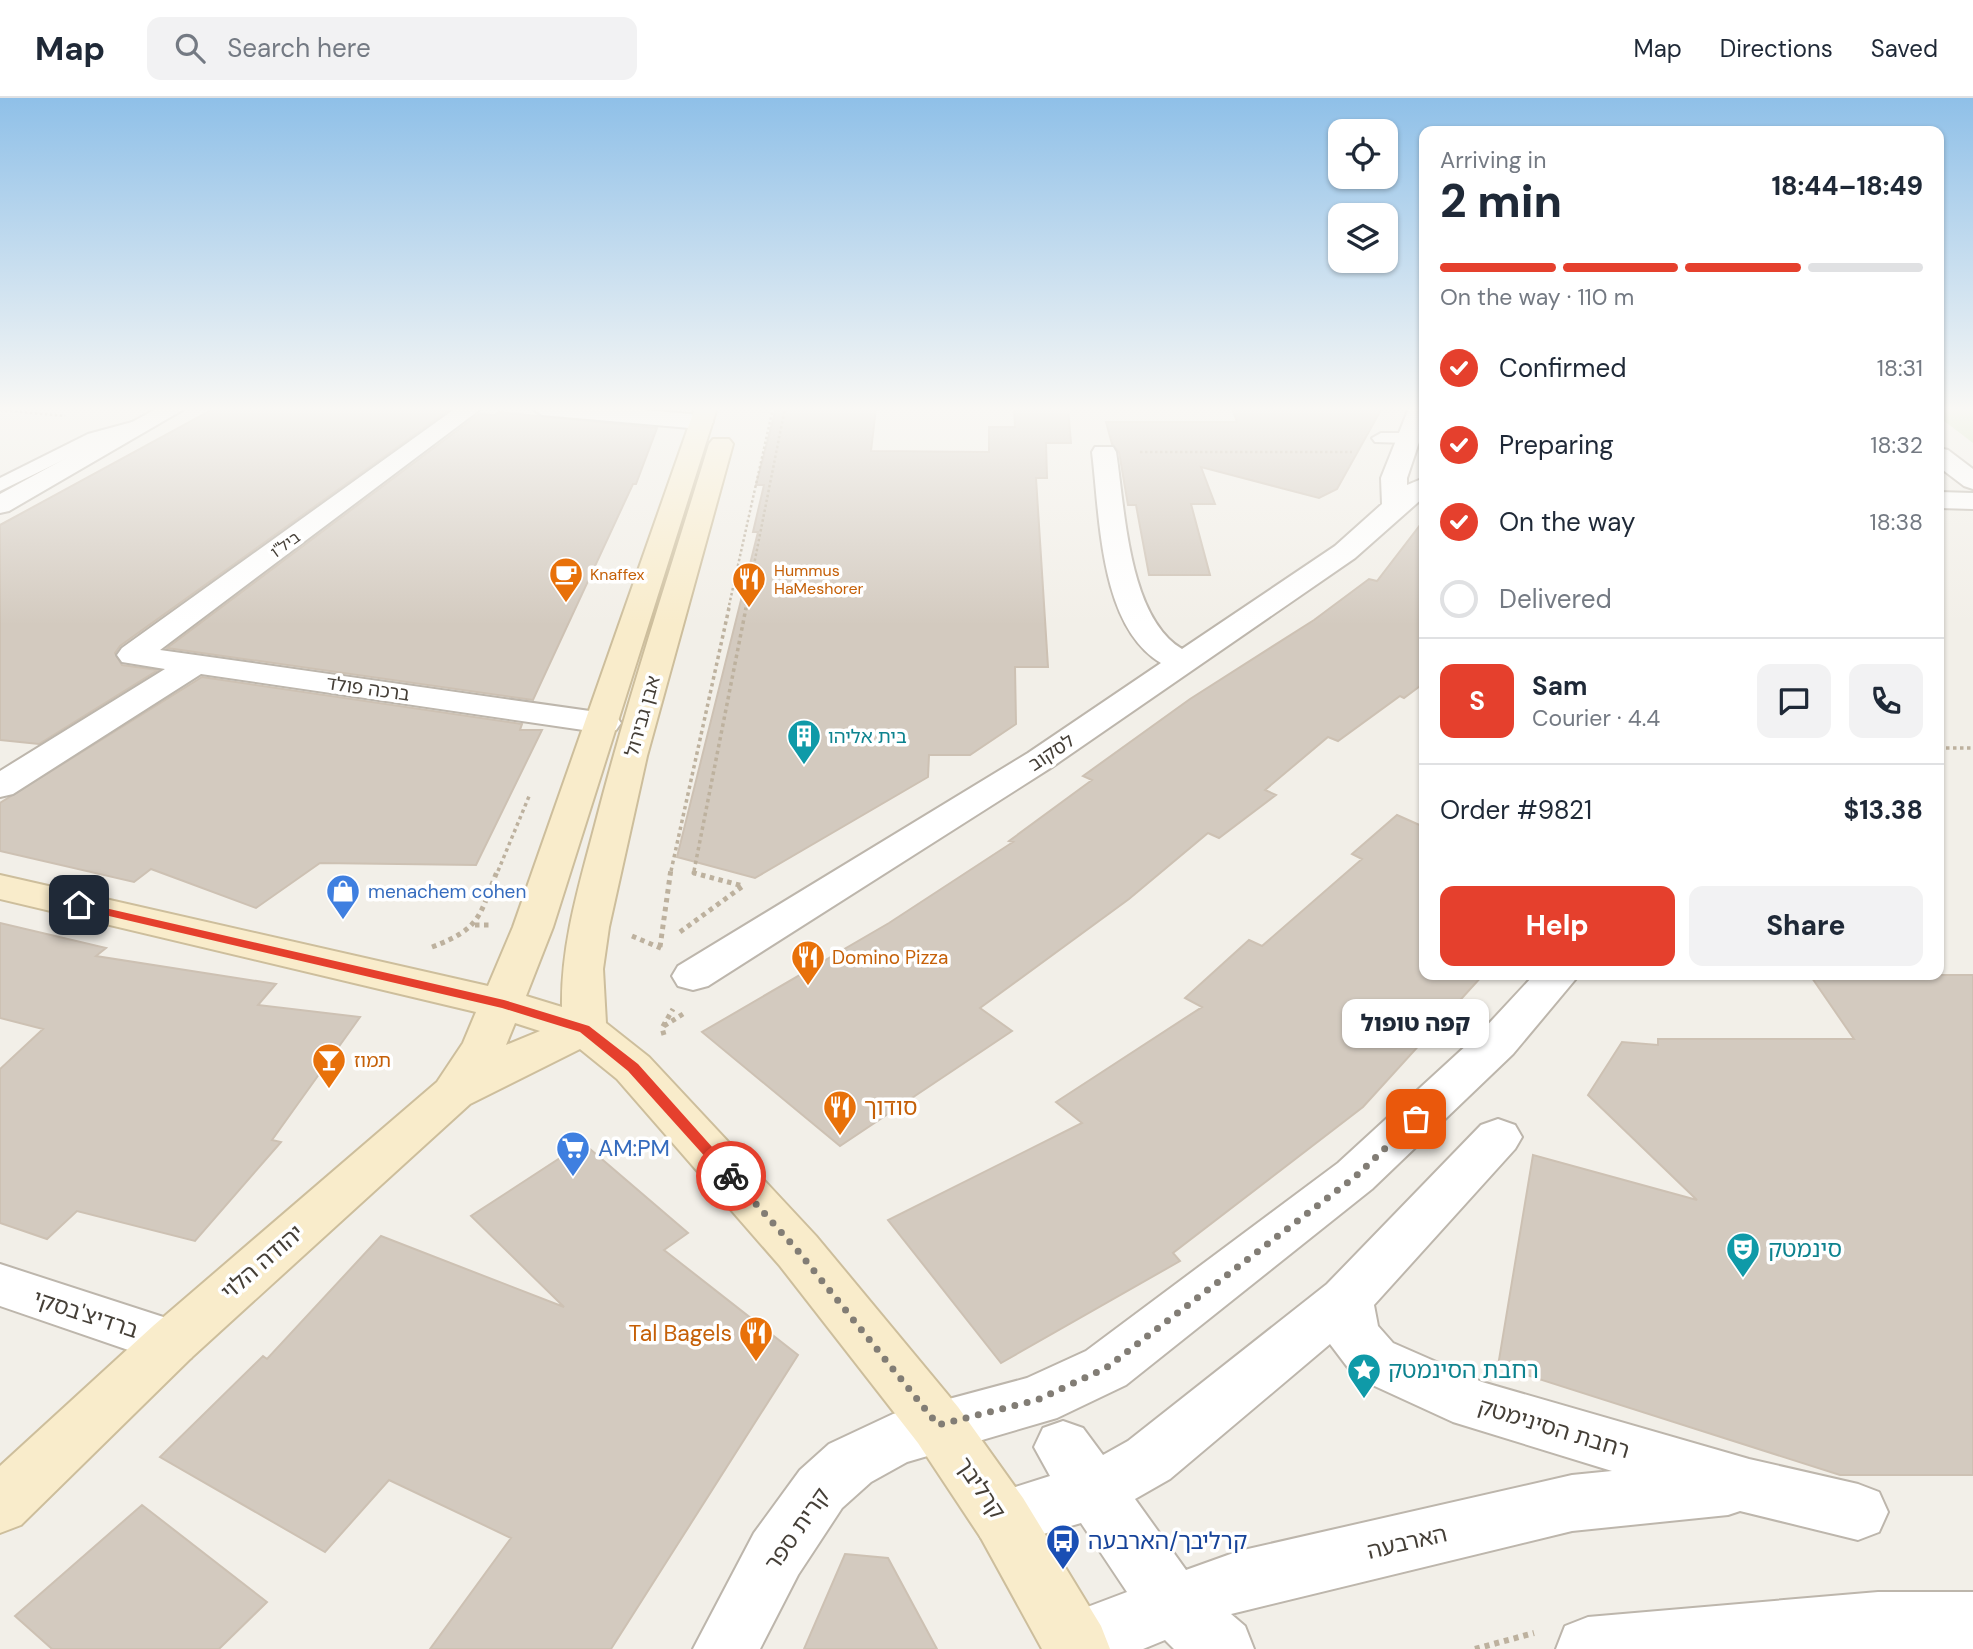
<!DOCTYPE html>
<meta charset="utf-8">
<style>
:root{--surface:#fff;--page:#f2f2f3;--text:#1f2937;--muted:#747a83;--line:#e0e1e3;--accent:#e5402d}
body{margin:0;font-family:"DM Sans","Noto Sans Hebrew",sans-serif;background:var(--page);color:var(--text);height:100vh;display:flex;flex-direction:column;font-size:26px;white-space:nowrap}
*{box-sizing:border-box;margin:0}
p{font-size:23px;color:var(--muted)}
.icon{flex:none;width:38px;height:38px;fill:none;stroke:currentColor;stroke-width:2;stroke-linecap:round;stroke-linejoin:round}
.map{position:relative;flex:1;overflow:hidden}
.sheet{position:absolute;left:1419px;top:28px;width:525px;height:854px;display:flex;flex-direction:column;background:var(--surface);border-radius:14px;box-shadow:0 2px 5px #0004}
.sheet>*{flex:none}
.tools{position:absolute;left:1328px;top:21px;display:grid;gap:14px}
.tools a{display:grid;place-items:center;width:70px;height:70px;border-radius:14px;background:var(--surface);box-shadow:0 2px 5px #0004;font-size:35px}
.pin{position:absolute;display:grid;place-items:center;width:60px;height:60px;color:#fff;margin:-30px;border-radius:14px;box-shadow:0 4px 10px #0006}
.courier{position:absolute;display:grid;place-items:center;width:70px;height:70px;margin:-35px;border:5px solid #e5402d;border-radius:50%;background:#fff;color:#222;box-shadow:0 2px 9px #0007}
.bubble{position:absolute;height:49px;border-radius:14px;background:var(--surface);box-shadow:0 2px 5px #0004;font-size:23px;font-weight:800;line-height:49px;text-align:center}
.headline em{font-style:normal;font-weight:800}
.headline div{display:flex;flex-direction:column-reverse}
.headline{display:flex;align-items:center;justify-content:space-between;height:119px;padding:0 21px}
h1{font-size:46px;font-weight:800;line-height:52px}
.bar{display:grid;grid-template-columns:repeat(4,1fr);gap:10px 7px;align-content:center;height:84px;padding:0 21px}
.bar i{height:9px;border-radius:5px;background:var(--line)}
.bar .selected{background:var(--accent)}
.bar p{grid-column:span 4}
.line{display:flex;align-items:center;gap:18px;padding:0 21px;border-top:2px solid var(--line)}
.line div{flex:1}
.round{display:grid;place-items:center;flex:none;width:74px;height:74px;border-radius:14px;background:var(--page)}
ol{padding:0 21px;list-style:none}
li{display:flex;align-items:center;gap:21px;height:77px}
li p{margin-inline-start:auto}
li .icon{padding:7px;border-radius:50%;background:var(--accent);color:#fff;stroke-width:4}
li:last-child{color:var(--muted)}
li i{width:38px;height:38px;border:4px solid var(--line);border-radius:50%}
.cta{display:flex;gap:14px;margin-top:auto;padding:14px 21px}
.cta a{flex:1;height:80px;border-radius:14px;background:var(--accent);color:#fff;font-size:28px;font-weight:800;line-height:80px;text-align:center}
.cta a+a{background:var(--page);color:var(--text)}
header{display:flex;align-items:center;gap:42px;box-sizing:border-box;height:98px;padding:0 35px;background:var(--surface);border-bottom:2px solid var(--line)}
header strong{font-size:33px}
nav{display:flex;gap:38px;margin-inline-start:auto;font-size:24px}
.search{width:490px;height:63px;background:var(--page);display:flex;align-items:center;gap:18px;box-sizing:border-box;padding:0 24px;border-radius:14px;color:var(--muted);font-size:26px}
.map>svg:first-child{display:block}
.green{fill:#d0e3b5}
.building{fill:#d3cabf;stroke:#cdc1b3;stroke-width:2}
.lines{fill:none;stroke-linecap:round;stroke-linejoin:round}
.lane-casing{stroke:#bdb6ac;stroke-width:4}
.street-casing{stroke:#bdb6ac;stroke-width:4}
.secondary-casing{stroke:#cdbe9c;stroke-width:4}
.path-far3{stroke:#bdb19e;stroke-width:2.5;stroke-dasharray:2.5 2.5;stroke-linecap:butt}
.path-far2{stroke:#bdb19e;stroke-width:3.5;stroke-dasharray:3.5 3.5;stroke-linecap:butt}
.path-far1{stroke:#bdb19e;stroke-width:5;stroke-dasharray:4.5 4.5;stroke-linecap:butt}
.path{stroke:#bdb19e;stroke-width:6;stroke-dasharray:5 5;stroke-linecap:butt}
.lane{fill:#fff;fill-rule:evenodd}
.street{fill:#fff;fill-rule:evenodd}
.secondary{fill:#f9eccb;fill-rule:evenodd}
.route{fill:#e5402d}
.done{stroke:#827d75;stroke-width:7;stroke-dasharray:0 12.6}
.labels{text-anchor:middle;stroke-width:7;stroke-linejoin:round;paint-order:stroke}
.far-street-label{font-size:16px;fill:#453f37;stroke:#fff}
.far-food-label{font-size:16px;fill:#c56008;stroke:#fff;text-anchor:start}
.street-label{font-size:19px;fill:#453f37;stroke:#fff}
.culture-label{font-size:19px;fill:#0d838f;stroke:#fff;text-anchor:start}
.shop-label{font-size:19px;fill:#366cbe;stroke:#fff;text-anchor:start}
.food-label{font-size:19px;fill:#c56008;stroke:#fff;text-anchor:start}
.near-food-label{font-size:23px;fill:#c56008;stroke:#fff;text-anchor:start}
.near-shop-label{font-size:23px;fill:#366cbe;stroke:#fff;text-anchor:start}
.near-culture-label{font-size:23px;fill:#0d838f;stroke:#fff;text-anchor:start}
.near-street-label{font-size:23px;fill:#453f37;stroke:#fff}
.near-transit-label{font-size:23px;fill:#164399;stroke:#fff;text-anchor:start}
</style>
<header>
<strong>Map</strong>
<div class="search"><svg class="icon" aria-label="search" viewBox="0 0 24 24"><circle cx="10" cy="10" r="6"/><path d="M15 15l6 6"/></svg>Search here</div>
<nav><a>Map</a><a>Directions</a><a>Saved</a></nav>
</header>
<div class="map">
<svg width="1973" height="1551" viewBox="0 0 1973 1551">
<rect width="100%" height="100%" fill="#f2efe8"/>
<path class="green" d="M1939,310H1973V345L1939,319Z"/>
<path class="building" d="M215,310L449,312L120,548L115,555L122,567L158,572L39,646L0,642V427Z
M776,310H876L871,353L989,354V329H1015L1014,310H1068L1071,345H1046L1047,380H1036L1048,569H1015L1016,626L970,657H929L928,679L755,780L677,759L758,434H753L764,387H756Z
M1232,310H1382L1337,391L1319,400L1201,369L1215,406H1191L1210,477H1149L1136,407H1128L1119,354L1112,346L1106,324H1237Z
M499,314L657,330L636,386H633L533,602L167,550L479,316L495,317Z
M1424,422V585L1404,600L1400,598L1338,643L1328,639L1265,692L1276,697L1219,740L1208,735L1129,801L980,910L1012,933L840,1048L702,934L889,825L1013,744L1009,743L1092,682L1083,678L1190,601L1314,522L1369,481L1377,483Z
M202,579L522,626L520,632H542L476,767L320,765L256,810L151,771L134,784L0,753V705Z
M1397,717L1424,729V877H1483L1363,1009L1173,1155L1180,1163L1001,1265L888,1122L1082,1025L1056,1004L1202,909L1185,900L1249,842L1262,848L1362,761L1352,756Z
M0,825L106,850L96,858L276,886L258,907L360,919L272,1042L281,1044L195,1143L77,1113L47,1141L0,1125V971L43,931L0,920Z
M1810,877H1973V1377H1840L1498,1268L1533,1057L1697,1102L1588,997L1622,944L1658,947V941H1854Z
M583,1045L688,1135L664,1152L798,1257L611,1551H430L511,1440L389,1382L325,1454L160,1359L263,1258L267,1261L381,1138L564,1209L471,1118Z
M142,1407L267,1504L219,1551H52L15,1518Z
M845,1456L888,1460L937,1551H804Z"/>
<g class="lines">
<g class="lane-casing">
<path id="lane" d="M147,320L155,325L153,329L100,344L0,393V380L88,336Z
M1381,335H1407L1416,340L1407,345L1375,344L1372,340Z"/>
</g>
<g class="street-casing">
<path id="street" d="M158,310H186L9,413L0,415V396Z
M456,310H482L160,552L604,615L616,618L621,625L616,632L604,635L201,576L13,696L0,699V673L165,571L122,564L117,557L122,550Z
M531,310H623L701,317L709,319L713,324L709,329L701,331L542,317Z
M1409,310H1424V329L1407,380V387L1424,380V399L1355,460L1052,669L708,888L693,892L678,888L672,878L678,868L1028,655L1161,565C1099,528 1100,418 1092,354L1095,349H1113L1116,354C1125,411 1128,519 1182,551L1335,448L1382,406L1381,380Z
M1939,350L1948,352L1973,371V391L1964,388L1939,369Z
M1939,394L1973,395V411L1939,410Z
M1534,877H1579L1513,956L1372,1091L1126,1287L1057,1320L907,1364L871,1384L842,1410L798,1477L760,1551H693L754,1435L800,1372L829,1346L893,1316L1027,1280L1086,1253L1338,1065L1481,934Z
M1498,1021L1515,1027L1522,1039L1515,1051L1374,1207L1378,1228L1393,1245L1482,1284L1749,1361L1858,1386L1879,1394L1888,1414L1879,1434L1858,1442L1740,1413L1728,1417L1572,1433L1231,1516L1245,1528L1254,1551H1174L1165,1542L1143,1551H1046L1044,1545L1053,1522L1127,1494L1081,1425L1002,1448L981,1440L972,1420L981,1400L1050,1378L1034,1349L1043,1330L1063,1323L1083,1330L1103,1357L1128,1343L1327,1186L1481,1027ZM1330,1246L1355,1279L1453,1324L1612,1373L1572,1377L1239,1453L1186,1472L1135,1401L1170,1381Z
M0,1166L191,1228L199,1244L191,1260L172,1267L0,1208Z
M1878,1494H1973V1551H1556L1565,1528L1588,1519Z"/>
</g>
<g class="secondary-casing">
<path id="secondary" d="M695,310H717L553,829L526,898L562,909C561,846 579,788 595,727C628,599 670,473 709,346L713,341H729L733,346L647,658L609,829L603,871L606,925L649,959L816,1138L958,1309L1023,1400L1101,1528L1110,1551H1042L981,1440L918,1345L780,1168L617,981L580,951L470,1006L191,1260L21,1427L0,1435V1368L153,1228L437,984L463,945L476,914L0,801V777L488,888L513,829ZM515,925L540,933L506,947Z"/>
</g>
<path class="path-far3" d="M0,312L65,318
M1140,354H1352
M728,512L773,310
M745,512L785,310"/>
<path class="path-far2" d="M1939,650H1973
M498,773L530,696
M671,773L729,510
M694,773L746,510"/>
<path class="path-far1" d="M475,827H489
M680,834L743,788L694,775L695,771
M632,838L663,851
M432,849C482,830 479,818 498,771
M660,849L671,771
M664,928L683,916
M664,937L662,930L673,911"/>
<path class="path" d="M1475,1551L1534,1535"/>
<use href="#lane" class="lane"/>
<use href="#street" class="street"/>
<use href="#secondary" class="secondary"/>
</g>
<linearGradient id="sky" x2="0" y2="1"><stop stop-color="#8fc0e8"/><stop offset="0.59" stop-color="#f9f8f5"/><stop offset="1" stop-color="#f9f8f5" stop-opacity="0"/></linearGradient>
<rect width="1973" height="527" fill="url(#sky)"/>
<path class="route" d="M79,804L504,902L589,928L638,966L738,1078L731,1084L726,1082L628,973L580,934L502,910L75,810L74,807Z"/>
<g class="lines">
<path class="done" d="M731,1078L798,1153L938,1327L1037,1302L1106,1270L1356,1078L1416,1021"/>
</g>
<defs>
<g id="cafe-pin" transform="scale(1.75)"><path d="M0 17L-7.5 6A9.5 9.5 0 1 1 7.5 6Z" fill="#e8710a" stroke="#fff"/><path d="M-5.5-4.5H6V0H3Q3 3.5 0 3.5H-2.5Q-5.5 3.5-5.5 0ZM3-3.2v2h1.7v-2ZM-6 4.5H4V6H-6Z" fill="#fff"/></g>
<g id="restaurant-pin" transform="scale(1.75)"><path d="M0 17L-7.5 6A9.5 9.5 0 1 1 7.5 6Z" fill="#e8710a" stroke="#fff"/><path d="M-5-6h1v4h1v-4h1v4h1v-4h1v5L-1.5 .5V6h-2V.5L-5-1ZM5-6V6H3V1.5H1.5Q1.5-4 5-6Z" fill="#fff"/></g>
<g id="building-pin" transform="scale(1.75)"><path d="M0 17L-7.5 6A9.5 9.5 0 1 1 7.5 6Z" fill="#0f9aa8" stroke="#fff"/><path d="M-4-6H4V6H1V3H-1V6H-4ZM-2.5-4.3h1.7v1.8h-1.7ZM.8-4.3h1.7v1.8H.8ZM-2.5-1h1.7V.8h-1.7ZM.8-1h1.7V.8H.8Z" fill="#fff"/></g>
<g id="shop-pin" transform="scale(1.75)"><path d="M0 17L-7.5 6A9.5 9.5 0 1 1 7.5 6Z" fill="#3f7fe0" stroke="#fff"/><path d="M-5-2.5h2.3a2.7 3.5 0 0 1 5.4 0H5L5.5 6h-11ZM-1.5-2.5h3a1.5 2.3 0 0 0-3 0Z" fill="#fff"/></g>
<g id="bar-pin" transform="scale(1.75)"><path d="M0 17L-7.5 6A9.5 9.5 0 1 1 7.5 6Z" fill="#e8710a" stroke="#fff"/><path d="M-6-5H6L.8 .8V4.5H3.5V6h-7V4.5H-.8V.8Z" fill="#fff"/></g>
<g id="supermarket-pin" transform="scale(1.75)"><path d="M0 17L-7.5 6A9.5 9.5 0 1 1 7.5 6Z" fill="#3f7fe0" stroke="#fff"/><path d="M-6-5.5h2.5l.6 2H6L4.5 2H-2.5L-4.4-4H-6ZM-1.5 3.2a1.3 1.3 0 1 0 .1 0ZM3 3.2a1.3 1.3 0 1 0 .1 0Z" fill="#fff"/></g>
<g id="theatre-pin" transform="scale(1.75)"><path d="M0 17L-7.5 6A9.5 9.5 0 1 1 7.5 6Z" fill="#0f9aa8" stroke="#fff"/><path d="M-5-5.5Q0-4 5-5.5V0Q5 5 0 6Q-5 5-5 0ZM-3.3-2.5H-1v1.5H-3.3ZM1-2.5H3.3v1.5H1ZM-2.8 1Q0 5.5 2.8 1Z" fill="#fff"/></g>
<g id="sight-pin" transform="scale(1.75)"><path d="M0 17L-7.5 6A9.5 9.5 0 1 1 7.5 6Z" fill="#0f9aa8" stroke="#fff"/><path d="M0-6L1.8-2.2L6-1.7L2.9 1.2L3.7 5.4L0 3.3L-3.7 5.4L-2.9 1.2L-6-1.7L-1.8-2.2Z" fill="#fff"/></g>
<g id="bus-pin" transform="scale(1.75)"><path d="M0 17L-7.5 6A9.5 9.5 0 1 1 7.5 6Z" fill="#1a4fb4" stroke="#fff"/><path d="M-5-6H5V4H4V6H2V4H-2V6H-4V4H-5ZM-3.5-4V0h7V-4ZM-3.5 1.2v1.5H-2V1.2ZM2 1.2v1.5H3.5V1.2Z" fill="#fff"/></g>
</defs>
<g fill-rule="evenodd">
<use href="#cafe-pin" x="566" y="476"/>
<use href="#restaurant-pin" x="749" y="481"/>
<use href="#building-pin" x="804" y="638"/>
<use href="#shop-pin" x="343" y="793"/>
<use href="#restaurant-pin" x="808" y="859"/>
<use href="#bar-pin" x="329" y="962"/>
<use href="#restaurant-pin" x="840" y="1009"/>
<use href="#supermarket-pin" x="573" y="1050"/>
<use href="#theatre-pin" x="1743" y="1151"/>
<use href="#restaurant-pin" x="756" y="1235"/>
<use href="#sight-pin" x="1364" y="1272"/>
<use href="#bus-pin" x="1063" y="1443"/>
</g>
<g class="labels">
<g class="far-street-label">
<text transform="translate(285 446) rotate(-36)" y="6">ביל"ו</text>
</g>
<g class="far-food-label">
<text x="774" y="478">Hummus<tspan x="774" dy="18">HaMeshorer</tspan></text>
<text x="590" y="482">Knaffex</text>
</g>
<g class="street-label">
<text transform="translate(368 590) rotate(8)" y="7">ברכה פולד</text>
<text transform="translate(642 618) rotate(-74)" y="7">אבן גבירול</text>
<text transform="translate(1051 654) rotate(-34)" y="7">לסקוב</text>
</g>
<g class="culture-label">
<text x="828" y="645">בית אליהו</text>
</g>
<g class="shop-label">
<text x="368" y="800">menachem cohen</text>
</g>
<g class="food-label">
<text x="832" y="866">Domino Pizza</text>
<text x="354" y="969">תמוז</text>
</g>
<g class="near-food-label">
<text x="864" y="1017">סודוך</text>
<text x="732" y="1243" text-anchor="end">Tal Bagels</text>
</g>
<g class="near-shop-label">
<text x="598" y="1058">AM:PM</text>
</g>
<g class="near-culture-label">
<text x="1768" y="1159">סינמטק</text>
<text x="1388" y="1280">רחבת הסינמטק</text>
</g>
<g class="near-street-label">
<text transform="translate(262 1164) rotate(-41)" y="8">יהודה הלוי</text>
<text transform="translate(86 1216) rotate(18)" y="8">ברדיצ'בסקי</text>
<text transform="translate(1554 1330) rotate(17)" y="8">רחבת הסינימטק</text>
<text transform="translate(981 1390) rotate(56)" y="8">קרליבך</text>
<text transform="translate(797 1431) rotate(-55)" y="8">קרית ספר</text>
<text transform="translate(1407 1444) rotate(-13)" y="8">הארבעה</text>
</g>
<g class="near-transit-label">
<text x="1088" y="1451">קרליבך/הארבעה</text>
</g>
</g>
</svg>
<div class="tools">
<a><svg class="icon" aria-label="locate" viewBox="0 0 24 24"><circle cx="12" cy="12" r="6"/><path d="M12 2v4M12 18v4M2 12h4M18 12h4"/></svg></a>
<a><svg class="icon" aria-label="layers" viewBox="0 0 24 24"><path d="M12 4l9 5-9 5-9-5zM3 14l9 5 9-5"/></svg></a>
</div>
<div class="pin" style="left:1416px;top:1021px;background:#ea580c"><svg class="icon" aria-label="bag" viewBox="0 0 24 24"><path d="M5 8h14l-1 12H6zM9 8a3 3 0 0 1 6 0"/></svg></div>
<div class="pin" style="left:79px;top:807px;background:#1f2937"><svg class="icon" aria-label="home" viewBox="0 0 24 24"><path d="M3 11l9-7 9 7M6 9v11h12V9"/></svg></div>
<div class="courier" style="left:731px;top:1078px"><svg class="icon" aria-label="bike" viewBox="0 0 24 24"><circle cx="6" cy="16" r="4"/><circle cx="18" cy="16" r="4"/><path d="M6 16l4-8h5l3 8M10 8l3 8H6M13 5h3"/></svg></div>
<div class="bubble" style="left:1342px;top:901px;width:147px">קפה טופול</div>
<section class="sheet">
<div class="headline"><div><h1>2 min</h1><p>Arriving in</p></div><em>18:44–18:49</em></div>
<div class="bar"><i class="selected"></i><i class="selected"></i><i class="selected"></i><i></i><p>On the way · 110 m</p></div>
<ol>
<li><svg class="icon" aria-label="check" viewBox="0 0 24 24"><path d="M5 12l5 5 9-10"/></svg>Confirmed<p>18:31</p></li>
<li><svg class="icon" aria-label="check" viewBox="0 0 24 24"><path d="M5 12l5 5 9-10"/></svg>Preparing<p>18:32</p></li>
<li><svg class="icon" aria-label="check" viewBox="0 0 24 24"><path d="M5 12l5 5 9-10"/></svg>On the way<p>18:38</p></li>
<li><i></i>Delivered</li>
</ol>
<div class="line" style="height:126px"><b class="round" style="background:var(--accent);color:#fff">S</b><div><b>Sam</b><p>Courier · 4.4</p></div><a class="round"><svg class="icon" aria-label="chat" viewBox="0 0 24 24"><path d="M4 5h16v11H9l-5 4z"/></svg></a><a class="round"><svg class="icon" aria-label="phone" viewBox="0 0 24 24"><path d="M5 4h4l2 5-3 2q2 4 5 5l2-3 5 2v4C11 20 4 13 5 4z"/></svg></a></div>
<div class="line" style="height:91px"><div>Order #9821</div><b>$13.38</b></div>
<div class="cta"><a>Help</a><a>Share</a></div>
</section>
</div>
